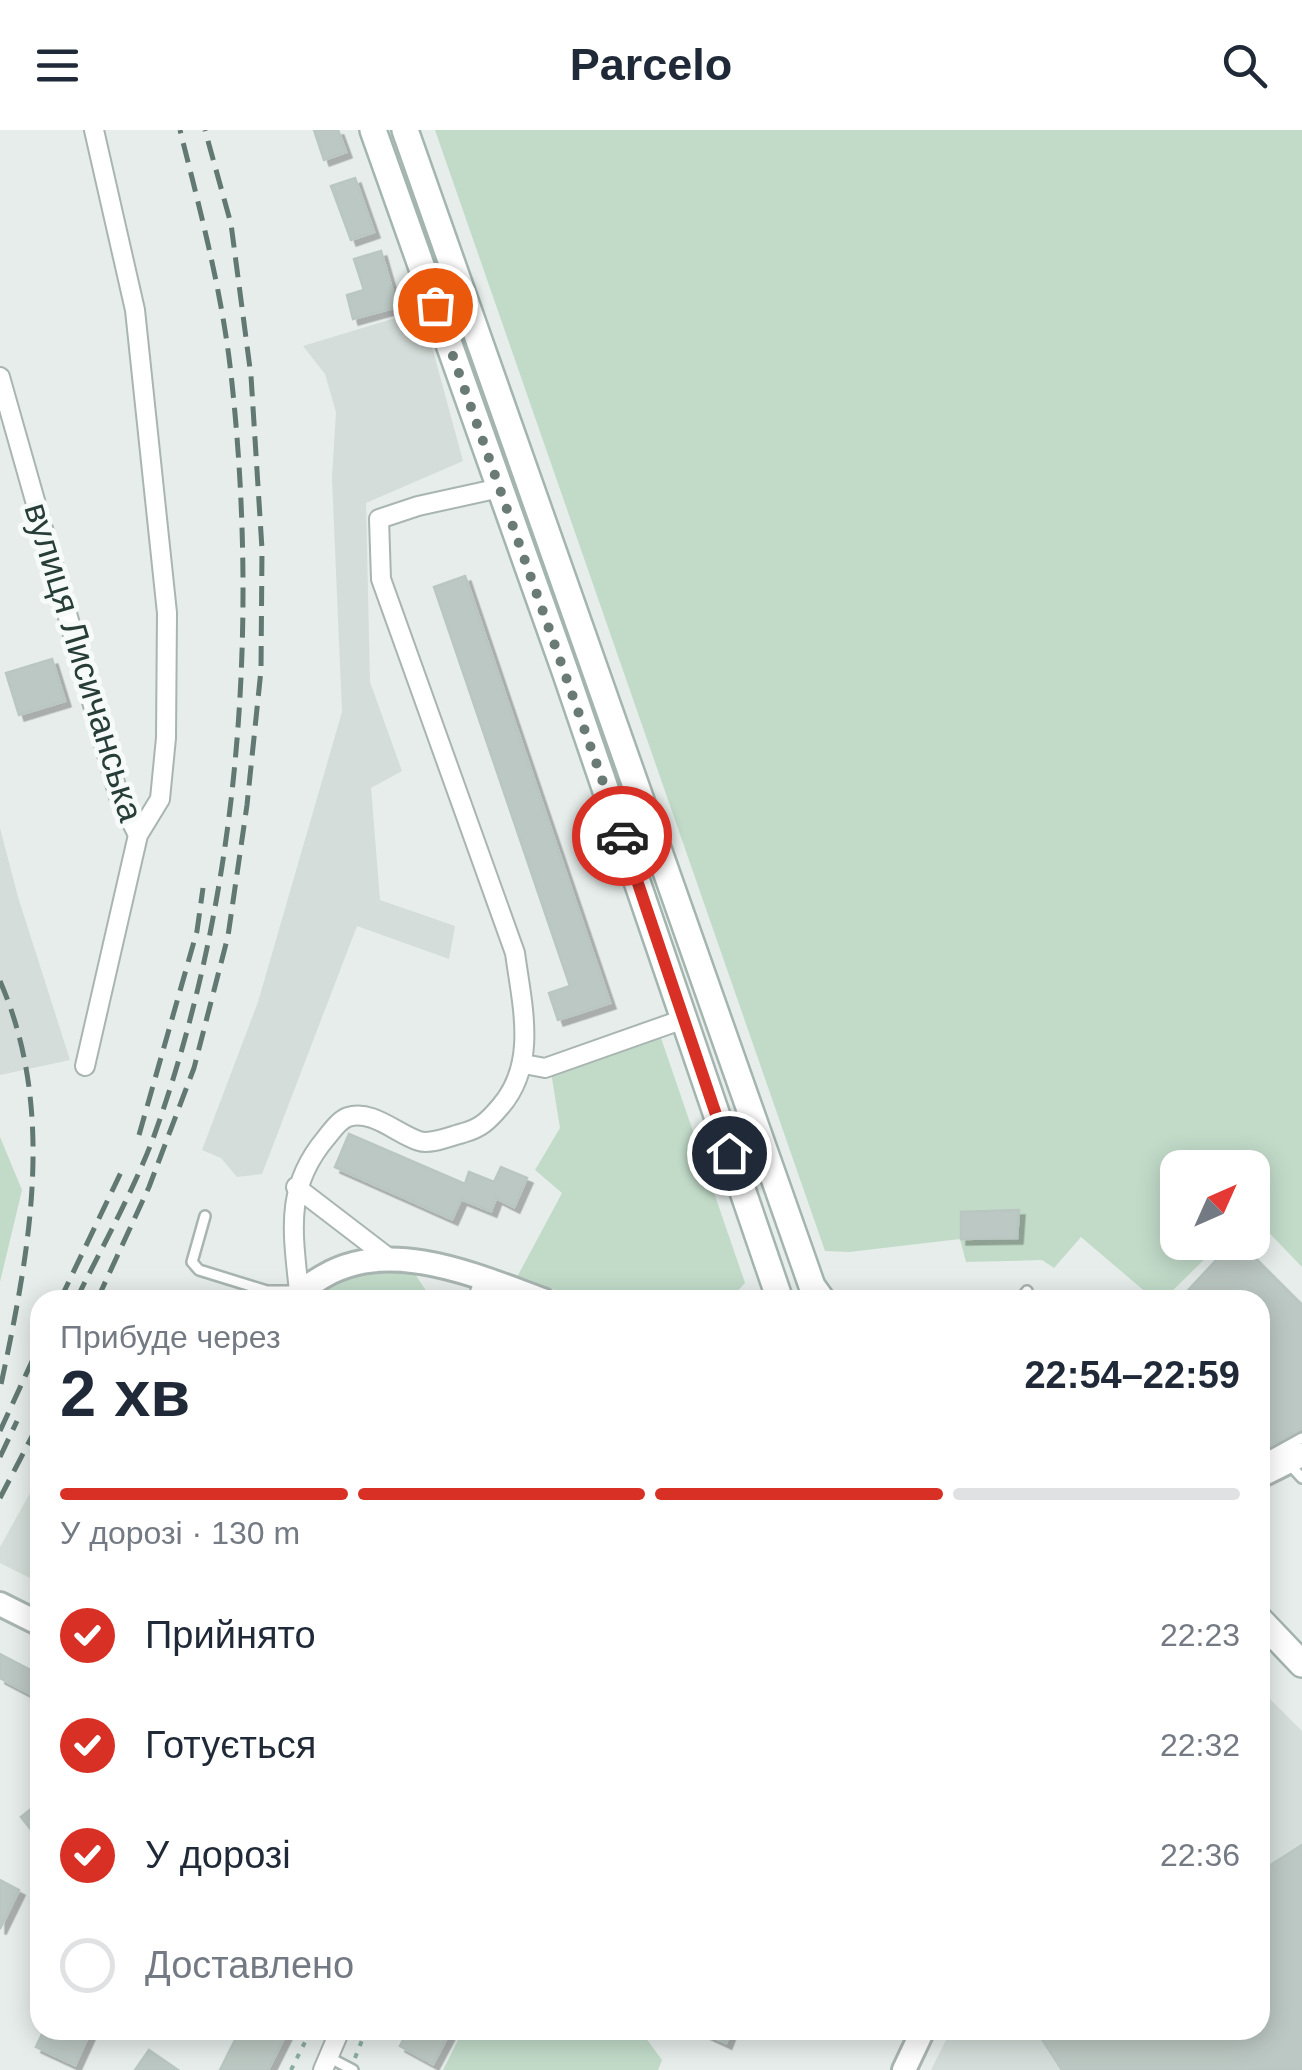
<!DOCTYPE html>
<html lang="uk">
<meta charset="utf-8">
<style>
:root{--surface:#fff;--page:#f6f6f7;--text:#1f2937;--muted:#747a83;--line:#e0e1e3;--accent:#d93025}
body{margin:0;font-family:Helvetica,sans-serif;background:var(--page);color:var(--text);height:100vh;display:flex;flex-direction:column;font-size:38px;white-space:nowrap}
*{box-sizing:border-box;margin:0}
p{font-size:32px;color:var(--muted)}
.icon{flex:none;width:55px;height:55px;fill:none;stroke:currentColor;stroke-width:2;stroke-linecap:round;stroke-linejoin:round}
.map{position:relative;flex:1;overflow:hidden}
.panel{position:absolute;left:30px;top:1160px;width:1240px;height:750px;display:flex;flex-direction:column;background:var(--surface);border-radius:30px;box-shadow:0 5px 25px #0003}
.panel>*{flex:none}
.needle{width:65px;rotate:45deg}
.buttons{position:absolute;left:1160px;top:1020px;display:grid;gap:20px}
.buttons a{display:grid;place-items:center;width:110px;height:110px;border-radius:20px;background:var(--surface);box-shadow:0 5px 25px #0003;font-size:50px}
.pin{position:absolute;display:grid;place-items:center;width:85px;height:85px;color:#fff;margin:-42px;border:5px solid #fff;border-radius:50%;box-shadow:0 2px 10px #0007}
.courier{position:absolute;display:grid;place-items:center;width:100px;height:100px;margin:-50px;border:8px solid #d93025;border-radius:50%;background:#fff;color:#222;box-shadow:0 2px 12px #0007}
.summary em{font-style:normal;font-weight:800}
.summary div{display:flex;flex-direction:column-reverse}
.summary{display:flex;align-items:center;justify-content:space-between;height:170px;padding:0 30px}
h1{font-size:65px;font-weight:800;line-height:75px}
.bar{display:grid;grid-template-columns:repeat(4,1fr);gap:15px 10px;align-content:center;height:120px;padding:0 30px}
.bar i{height:12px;border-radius:8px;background:var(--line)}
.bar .active{background:var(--accent)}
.bar p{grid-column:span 4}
ol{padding:0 30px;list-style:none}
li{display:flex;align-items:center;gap:30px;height:110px}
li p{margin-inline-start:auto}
li .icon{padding:10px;border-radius:50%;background:var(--accent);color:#fff;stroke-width:4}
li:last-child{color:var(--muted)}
li i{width:55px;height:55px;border:5px solid var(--line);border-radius:50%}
header{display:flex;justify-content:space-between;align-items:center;height:130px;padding:0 30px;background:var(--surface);font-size:45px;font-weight:800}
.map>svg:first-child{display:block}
.built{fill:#d4ddd9}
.green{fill:#c2dbc9}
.building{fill:#bcc8c3;stroke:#b9c6c1;stroke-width:2.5;filter:url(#shadow)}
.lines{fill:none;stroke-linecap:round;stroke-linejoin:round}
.service-casing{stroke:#a9b5b1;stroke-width:14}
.minor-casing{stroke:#a9b5b1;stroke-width:22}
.tertiary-casing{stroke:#a9b5b1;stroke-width:28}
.secondary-casing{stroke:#a3b5ae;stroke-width:30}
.path{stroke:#8aada2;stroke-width:4;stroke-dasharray:5 8;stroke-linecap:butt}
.service{stroke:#fff;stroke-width:9}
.minor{stroke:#fff;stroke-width:18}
.tertiary{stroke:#fff;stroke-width:22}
.secondary{stroke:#fff;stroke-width:25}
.rail{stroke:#627872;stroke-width:5;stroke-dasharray:20 10;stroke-linecap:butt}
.done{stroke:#6a7b76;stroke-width:10;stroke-dasharray:0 18}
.route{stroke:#d93025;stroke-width:12}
.labels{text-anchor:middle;stroke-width:10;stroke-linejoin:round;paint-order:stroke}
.street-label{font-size:35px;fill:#273d37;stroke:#f6faf8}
</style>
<header><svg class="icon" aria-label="menu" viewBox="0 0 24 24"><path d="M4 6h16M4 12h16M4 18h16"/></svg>Parcelo<svg class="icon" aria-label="search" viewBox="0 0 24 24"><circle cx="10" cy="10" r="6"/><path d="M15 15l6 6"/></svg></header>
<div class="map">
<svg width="1302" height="1940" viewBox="0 0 1302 1940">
<defs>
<filter id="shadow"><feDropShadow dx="5.5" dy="5.5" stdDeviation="0" flood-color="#0004"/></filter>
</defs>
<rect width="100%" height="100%" fill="#e6edea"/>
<path class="built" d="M422,180L463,331L366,373L370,552L402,641L371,658L380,770L455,796L449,829L357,796L262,1044L237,1047L221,1028L202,1020L258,872L342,582L332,348L336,282L325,244L303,216Z
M0,698L18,767L70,930L0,945Z
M250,1159L252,1170H137L141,1164Z
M40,1345V1453L0,1433V1417Z
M1260,1559L1302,1601V1940H931L951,1900H1260Z"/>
<path class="green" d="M435,0H1302V1137L1253,1086L1252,1038H1178V1112L1221,1113L1163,1170H1155L1081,1107L1054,1138L1042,1130L966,1132L960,1109L849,1122L825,1121Z
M661,908L745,1153L729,1170H592L516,1149L562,1063L535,1040L560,998L551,942Z
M0,1007L22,1060L0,1152Z
M362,1138L413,1141L429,1165L428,1170H306L309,1165Z
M463,1900H640L662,1930L658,1940H443Z"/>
<path class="building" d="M314,0H338L346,22L324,30Z
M355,48L374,102L351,110L331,56Z
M381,121L397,177L353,189L347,165L364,160L354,129Z
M465,446L610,873L558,890L549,863L570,856L434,457Z
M52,529L65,571L19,585L6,543Z
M349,1004L465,1054L469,1042L494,1052L501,1037L527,1048L514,1077L496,1068L491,1081L461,1069L452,1089L335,1037Z
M1019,1080L1017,1108L961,1109V1082Z
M1233,1112H1239L1302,1175V1298L1260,1321V1170H1179Z
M0,1524L40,1545V1569L0,1548Z
M40,1672V1711L21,1687Z
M1302,1715V1940H1062L1036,1900H1260V1742Z
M0,1750L19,1760L0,1799Z
M44,1900H91L75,1935L36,1917Z
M240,1900H288L268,1940H220Z
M408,1900H451L433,1934L400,1916Z
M698,1900H731L726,1913Z
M149,1920L178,1940H135Z"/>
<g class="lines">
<g class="service-casing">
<path id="service" d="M205,1086L192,1132L199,1140L267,1161
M250,1170L267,1161H294
M1020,1170L1027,1161
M1260,1331L1302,1308
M1290,1335L1302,1348
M330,1928L353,1940"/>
</g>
<g class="minor-casing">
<path id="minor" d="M94,0L135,180L167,483L166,608L160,669L138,705
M0,247L119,667L138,705L85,936
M524,934L545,938L684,889
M296,1057L390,1129
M299,1162C293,1102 284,1058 326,1008C331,1002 339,990 348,987C372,979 397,1004 419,1011C431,1015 451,1006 463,1003C481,998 488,991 500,977C538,934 522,875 515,823L381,449L379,389L418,376L500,358
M477,1170L485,1149
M323,1940L340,1900"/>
</g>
<g class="tertiary-casing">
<path id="tertiary" d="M295,1170C301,1158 313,1153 324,1146C391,1107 477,1146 543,1170
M1260,1346L1302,1325
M0,1474L40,1494
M904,1940L923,1900"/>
</g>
<g class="secondary-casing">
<path id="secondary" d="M373,0L566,544L780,1170
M405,0L799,1119L812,1156L822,1170
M1260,1490L1302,1534"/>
</g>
<path class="path" d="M355,1928L366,1900
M291,1940L311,1900"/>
<use href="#service" class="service"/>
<use href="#minor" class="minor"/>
<use href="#tertiary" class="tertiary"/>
<use href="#secondary" class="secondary"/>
<path class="rail" d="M0,851C57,982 29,1124 0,1259
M139,1005L197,801L203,758
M60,1170L124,1036
M76,1170C102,1117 133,1062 154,1006C240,767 259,496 231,244C222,162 200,80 180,0
M97,1170L149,1057L194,938L228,806L247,675L261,540L262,419L251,246L231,94L205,0
M0,1301L40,1214
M0,1327L17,1291
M0,1368L40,1291"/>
</g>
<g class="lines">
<path class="done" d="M435,175L622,706"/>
<path class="route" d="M622,706L729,1023"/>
</g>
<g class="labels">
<g class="street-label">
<text transform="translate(84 532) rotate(73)" y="12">вулиця Лисичанська</text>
</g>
</g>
</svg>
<div class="buttons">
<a><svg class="needle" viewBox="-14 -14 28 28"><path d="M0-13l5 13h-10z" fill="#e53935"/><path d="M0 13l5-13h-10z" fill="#747a83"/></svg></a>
</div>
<div class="pin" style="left:435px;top:175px;background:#ea580c"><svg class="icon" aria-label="bag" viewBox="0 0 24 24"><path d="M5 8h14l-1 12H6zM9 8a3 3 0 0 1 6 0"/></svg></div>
<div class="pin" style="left:729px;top:1023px;background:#1f2937"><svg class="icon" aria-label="home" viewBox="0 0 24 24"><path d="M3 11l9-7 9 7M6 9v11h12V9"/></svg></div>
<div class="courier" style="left:622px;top:706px"><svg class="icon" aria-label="car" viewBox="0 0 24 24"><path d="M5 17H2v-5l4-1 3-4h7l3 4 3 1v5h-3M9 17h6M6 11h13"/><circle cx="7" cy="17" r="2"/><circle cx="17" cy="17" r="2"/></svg></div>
<section class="panel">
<div class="summary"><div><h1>2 хв</h1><p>Прибуде через</p></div><em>22:54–22:59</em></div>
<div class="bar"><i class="active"></i><i class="active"></i><i class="active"></i><i></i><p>У дорозі · 130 m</p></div>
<ol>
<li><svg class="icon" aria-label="check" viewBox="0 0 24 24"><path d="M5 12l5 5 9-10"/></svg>Прийнято<p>22:23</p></li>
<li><svg class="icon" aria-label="check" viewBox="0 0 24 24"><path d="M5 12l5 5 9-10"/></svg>Готується<p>22:32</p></li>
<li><svg class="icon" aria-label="check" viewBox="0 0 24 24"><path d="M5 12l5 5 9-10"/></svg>У дорозі<p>22:36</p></li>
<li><i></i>Доставлено</li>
</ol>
</section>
</div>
